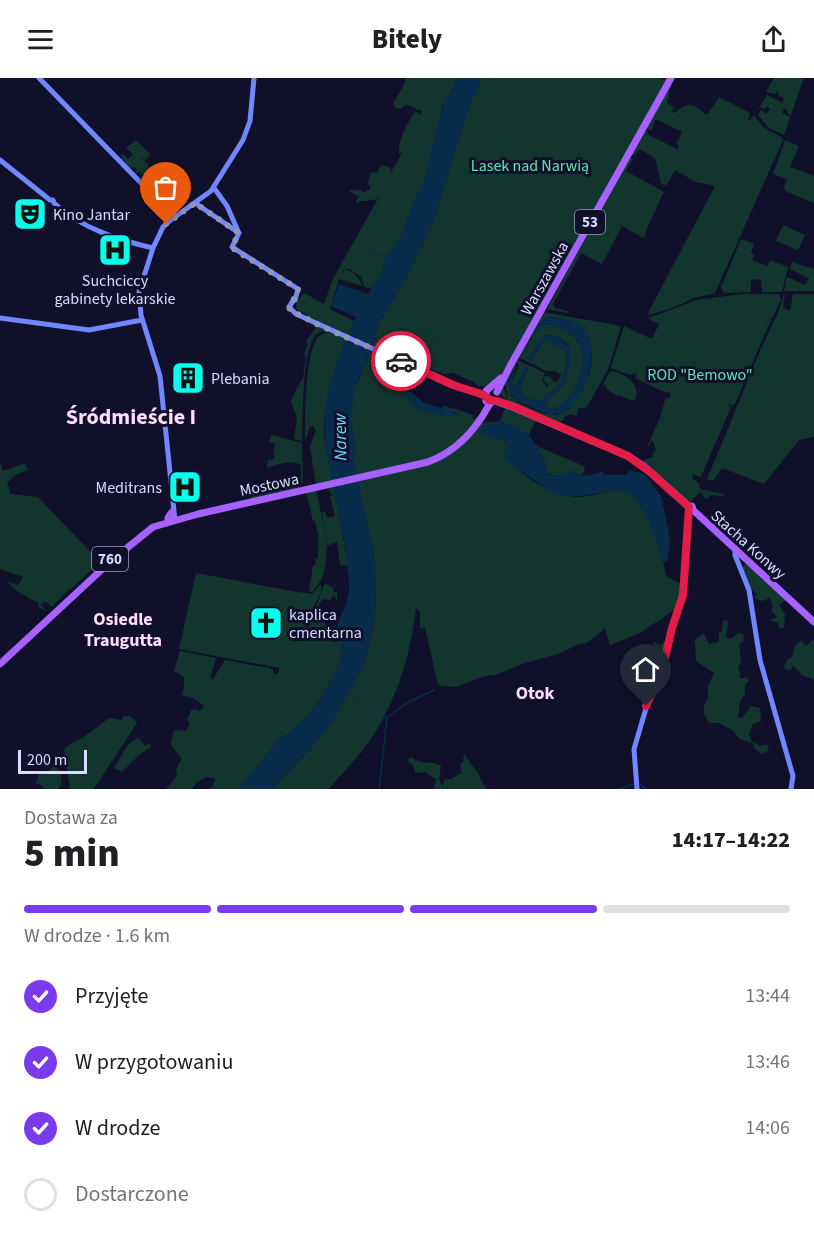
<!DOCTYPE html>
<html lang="pl">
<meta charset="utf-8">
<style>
:root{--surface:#fff;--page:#f2f2f2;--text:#202124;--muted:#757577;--line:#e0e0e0;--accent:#7c3aed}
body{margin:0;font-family:"Source Sans 3",sans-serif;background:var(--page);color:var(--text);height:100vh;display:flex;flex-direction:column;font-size:22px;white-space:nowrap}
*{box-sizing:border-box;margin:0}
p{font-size:20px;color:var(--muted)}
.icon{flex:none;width:33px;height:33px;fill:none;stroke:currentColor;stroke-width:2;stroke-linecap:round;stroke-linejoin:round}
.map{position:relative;height:711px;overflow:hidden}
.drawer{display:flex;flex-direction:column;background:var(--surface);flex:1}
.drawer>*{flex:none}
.scale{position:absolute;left:18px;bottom:15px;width:69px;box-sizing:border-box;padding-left:6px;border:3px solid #dadcff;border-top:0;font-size:16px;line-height:21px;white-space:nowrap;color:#dadcff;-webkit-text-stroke:4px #10102b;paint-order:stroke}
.pin{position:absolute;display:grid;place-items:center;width:51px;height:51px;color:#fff;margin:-62px -26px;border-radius:50% 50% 50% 0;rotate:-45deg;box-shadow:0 0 6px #0007}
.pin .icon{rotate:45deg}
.courier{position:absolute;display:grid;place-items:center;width:60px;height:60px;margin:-30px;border:4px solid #e11d48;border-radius:50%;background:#fff;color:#222;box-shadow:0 2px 8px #0007}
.head em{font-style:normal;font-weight:800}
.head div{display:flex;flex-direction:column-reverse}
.head{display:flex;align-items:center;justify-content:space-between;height:102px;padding:0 24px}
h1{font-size:39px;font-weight:800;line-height:45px}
.bar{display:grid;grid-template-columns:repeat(4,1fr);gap:9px 6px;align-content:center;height:72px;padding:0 24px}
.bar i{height:8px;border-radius:4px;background:var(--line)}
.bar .current{background:var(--accent)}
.bar p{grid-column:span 4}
ol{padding:0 24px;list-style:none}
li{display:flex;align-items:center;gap:18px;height:66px}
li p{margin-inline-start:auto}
li .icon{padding:6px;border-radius:50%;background:var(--accent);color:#fff;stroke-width:4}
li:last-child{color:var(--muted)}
li i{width:33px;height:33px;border:3px solid var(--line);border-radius:50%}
header{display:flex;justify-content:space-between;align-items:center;height:78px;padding:0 24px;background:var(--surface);font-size:27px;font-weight:800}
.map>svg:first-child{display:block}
.green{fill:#12362e;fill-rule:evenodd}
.water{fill:#082d4c}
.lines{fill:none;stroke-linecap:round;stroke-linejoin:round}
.stream{stroke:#082d4c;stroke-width:1.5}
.secondary{stroke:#7187ff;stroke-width:5}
.primary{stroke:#a761ff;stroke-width:7}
.done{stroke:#9395b5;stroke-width:6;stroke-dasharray:0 10.8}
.route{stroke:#e11d48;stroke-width:8}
.labels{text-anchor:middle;stroke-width:6;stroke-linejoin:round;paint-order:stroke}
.shield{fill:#10102b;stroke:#9d9fbf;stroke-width:1.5}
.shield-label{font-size:15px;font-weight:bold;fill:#dadcff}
.park-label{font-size:16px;fill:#5fe6ac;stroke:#10102b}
.poi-label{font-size:16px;fill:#dadcff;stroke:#10102b;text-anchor:start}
.street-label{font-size:16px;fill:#dadcff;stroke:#10102b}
.water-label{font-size:18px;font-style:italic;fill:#68d5ff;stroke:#10102b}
.neighbourhood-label{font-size:18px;font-weight:bold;fill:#ffdcf9;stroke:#10102b}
.district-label{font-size:22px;font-weight:bold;fill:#ffdcf9;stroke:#10102b}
</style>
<header><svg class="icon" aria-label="menu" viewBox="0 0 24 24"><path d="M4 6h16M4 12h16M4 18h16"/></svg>Bitely<svg class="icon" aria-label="share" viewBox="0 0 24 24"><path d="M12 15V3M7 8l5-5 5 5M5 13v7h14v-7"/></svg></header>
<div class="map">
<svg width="814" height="711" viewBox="0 0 814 711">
<rect width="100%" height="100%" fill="#10102b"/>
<path class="green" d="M405,0H458L444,26L441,28L442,30L425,102L413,126L402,156L386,181L381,196L371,211L364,209L361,199L349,191L344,192L340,197L345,192C354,193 360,200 362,208L339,201L330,231L354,243L347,258L323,246L322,244L320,245L297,231L296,225L304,215L324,226L333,201L380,117L375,123L371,121L367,123H360L358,126L356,123L359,119L348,112H361L364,115L371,110L368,106L370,95L377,94L381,87L391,90L390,96L402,75H399C398,60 407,47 414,35L418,34L420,37L422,32C415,33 412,26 405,27L401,31L396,30L393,26L405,5Z
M483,0H662L661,2L668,0L508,286C502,296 496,307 484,310L485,308H478L474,304L453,295L444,296L431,291L407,277L406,272L401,277L426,292L372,269L379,245L405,202L434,142L470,25Z
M774,0H804L791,37L788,36L787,32L784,30L782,35L790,39L784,57L769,50L758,37L761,32L766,36L770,31L767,28L764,31L760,29L756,34L767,17L782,25L784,21L782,18L778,19V13L775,16L766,14Z
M668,11L670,14L667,25L675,30L671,33L675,35C688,24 691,24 705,36H708L719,19L750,35L748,43H749L754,37L763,49L781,59L783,62L715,215L694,220L672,230L649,237L648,235L715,108L696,104L675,92L666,108L661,105L655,80L639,71L634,78L632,76L645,53L648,54L647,56L679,72L677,64L682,54L658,42H655L651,53L646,49Z
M136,62L150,76L146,82L141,80L168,105L159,114L157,112L160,110L147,98L141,101L143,98L139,94L136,96L134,95L137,92L133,88L130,91L123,85L125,83L121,82L122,76L128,81L133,76L126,70Z
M785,62L799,68L790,89L814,98V125L785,113L784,109L787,101L773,96Z
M630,79L633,81L626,93L664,114L648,148L644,160L622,148L602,186L581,175L553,226L555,230L568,233V235L547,231Z
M783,147L805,157L798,172L776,163Z
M741,161L754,166L751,174L754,177L752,182L767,188L770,182L788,189L782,214H762L761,202L751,201V214L724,215L721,209Z
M792,184L814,191V213H784L787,199L805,207L809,200L790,191Z
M743,216H779L781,222L769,246L735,326L733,328L725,325L731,329L701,399L692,396L693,401L699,405L700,411L724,416V418L711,417L707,421L704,420L703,416L699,415L689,425L668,404L643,385L645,382L652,379L656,370L652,362L645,374L660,340L665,322L666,320H669L671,315C657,313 648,305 635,300L637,295L630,297L611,290L612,286L624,248L652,261L659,246L649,241V240L696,222Z
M793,216H814V359L799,362L764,406L722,390L713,403L707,401C726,357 741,317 760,273C766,259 782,230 783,218L787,217L784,219L783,230L790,233Z
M543,234L621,248L609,289L587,329L584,331L582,329L578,331L577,338L571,336L564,339L563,342L558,345L513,326L500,316L503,308L508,321L505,305L517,282L545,295L542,302L547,309L549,308L543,301L544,298L551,299V302L557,305L561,297L555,293H546L518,279ZM557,239C606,247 596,304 570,326L569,331L559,337L545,336L520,326L512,320L507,305L517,285L519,287L510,308L515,309L524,291H528L520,309L523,318L538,323C544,320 553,313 557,309C565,301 568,281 565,272L548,263H544C538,270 536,277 529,282L534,269L547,257H554L569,267L565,305L544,326L549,331C572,330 587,291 582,272C579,261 570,255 560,250C554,247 548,245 542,248C532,254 529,270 522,278L539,245L546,240Z
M306,243L326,252C321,253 317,255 314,259C302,276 303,341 302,363L294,361L297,340L291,323L298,308L303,300L306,279L304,277L308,266L306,263L316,250Z
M325,255H332L346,261C335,292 322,324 324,357C326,372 330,388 333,403L316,407L310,369L316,352L313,348L310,349L305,363C305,341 305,283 315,264C317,259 320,257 325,255Z
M371,272L441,304L427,298V302L409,294L407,300L409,306L405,307L404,309L411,325L439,336L457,337L456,334L442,331L444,328L452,331L453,330L473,337V342L477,338C456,384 400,388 357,398L354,383L355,364L351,344L352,318L354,310L360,300Z
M610,293C623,294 642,306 635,321L632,323L620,317L622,316L618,318L606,311V307L602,309Z
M505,330L538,344H535L529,357L503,344L482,348V356L498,362H504L507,369L505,378C515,392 536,406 552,414C558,417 572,419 579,419C595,419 613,407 629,416C648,427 663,478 666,498L682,507L676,531L640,555L610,567L605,550L587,565L579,566L558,576L525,585L495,597L485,598L456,609L438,607L425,550L420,551V533L416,530C412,568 401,607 383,641C370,667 348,689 329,711H272L313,668L332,644L364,587L374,544L376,518L374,479L358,403L429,386L481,345L500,343Z
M272,357L302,365L303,404L298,411L251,421L250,418C268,414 282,406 301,402V387C290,381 280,386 267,390L268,382L274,381L275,377L273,378L275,365L269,364Z
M539,369L584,388L585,391L582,398L575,396L573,393L558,398L547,396L545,383L539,374Z
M0,385L3,393L25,385L28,392L15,397L7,405L11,416L38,419L100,484L71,511H69L52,529L45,523L41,527L47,534L39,529L38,525C26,518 15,514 7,503L18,507L23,499L0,491Z
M334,408L348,487H340L337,464L327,468L322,434H325L327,440L335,438L330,418L334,416H330L329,409Z
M316,412C322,442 338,489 312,514L309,513L313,488L316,487L315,481L318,480V457L315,443H313L306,414Z
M747,485L786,522L779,527L785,536L784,549L780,551L777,544L769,543L777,539L771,533L773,529L770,520L762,523L755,520L756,516L751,510L743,490V488Z
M196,495L297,514L298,515L299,514L312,516L321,506V515L312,531L304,556L321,562L325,561L310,557L307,553L324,507L327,506L333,510V514H337V523L334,517L330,522L323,521L319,526C321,540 328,551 332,564L343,563L340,584L335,597L314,630L288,656L281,659L239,711H208L213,708L215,701L207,699L196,705L192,711H166L177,698L176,691L182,681L171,667L173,654L176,652L186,653L190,645L187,642L191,632L195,631L200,633L204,628L193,620L181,617L184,610V599L174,593L180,573L216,580L210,600L211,601H213L225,582C236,583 259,590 268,589L273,592L274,597L279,594V590L179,571Z
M726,542L728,544L726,560L731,561L738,555L743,556L744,562L739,566L741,583L738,591L741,596L739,598L741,601L747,599L749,602L745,607V616L740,623L738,639L742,640L751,628L760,630L761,643L753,646L749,656L751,663L761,668L767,667L769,672L762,676L754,670L753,665L740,661L732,652L719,645H709L704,636V627L708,620V608L714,595L696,583L695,564L694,562L704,556L709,566L719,564V555L722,553L723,543Z
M667,561L662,589L650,617L643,619C643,613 646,611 648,605C650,599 651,586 652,579L649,574L654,564L661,567Z
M814,561V602L802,597L793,587L791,592L785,591L784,588L788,581L793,578C793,571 795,566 801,563L806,568Z
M124,638H130L136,643L137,645L97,706L93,711H70L64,672C69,665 78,663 85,658C94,652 101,646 109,640L121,642Z
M138,659L144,667L150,666L151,669L139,677L122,694L114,690L128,667Z
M464,676L478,695L486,711H434L436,701L425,694L416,695L413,687L407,682L411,679C425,689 429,681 441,688L439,701L442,708L445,701H451L461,695L460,686L463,684Z
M53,688L62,693L61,706L58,711H44L43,708L36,705L39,696L48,695Z"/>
<path class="water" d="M458,0H483L470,25L434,142L405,202L379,245L367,284L354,310L351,344L355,364L354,383L374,479L376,518L374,544L364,587L332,644L313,668L272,711H239L281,659L288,656L314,630L335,597L340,584L343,563H338C332,546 349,529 349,511C349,460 329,409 325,358C321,317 340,275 356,239L331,228L339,206L368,216L381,196L386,181L402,156L413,126L424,102L440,34Z
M557,239C597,245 595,276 586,305C584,311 579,315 578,321L574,322L573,325L570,326L571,329L559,337L555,335L552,338L514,322L507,306L518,285L510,308L515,309L525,289H528L520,309L523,318L538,323L557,309L564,297L567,279L565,272L548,263H544L538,270L532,283L529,282C534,269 538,257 554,257L571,270V284L565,305L544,326L549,331C572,330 587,291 582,272C579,261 570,255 560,250C554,247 548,245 542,249C532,255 528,271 522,278L539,245L546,240Z
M406,310L424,325L453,333L457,337C445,339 418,336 410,324C407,321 407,314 406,310Z
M499,344C506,345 524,352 528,356C532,361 533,364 538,368L539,374L545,383L547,397H562L571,393C580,402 591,397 602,394L604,397H626L629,392L644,396L661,418L668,450L670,465L667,483L664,484L661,481C656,462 646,424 627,415C618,411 608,413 599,415C582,418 569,421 552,415L507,383C503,376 509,369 504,362H498L480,355L482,348Z"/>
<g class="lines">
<path class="stream" d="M369,173L387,180
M650,389L655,384
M349,612L360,624L376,635
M387,640L405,626L434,612
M639,705L646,711
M379,711L387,640L384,639
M438,711V709
M619,711L634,706"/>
<path class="secondary" d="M39,0L174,139
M0,82L50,122H53L54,125C81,150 118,162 153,170
M214,110L227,128L238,153
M195,125L239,155
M239,155L232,169L298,211L295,222
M295,220L289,229L296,236L453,307L485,318
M0,240L89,252L142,242
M175,443L160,298L141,237L139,214L153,170L163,149L172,141L211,113L243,62L250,43L254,0
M735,470V477L749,512L760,582L793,698L791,711
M637,711L634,671L647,627L662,593L672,550L683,517L689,433"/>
<path class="primary" d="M497,314L510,288L671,0
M486,320L512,329L628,378L645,389L689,428H692L693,432L814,544
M486,323V313L501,300
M168,440L172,434
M0,586L111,483L153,449L198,436L428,384C449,376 466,362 479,343C484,337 487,329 492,323"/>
</g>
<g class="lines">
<path class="done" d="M166,146L195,125L239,155L232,169L235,172L298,211V214L289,229L290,232L323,249L401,283"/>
<path class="route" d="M401,283L453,307L484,317L489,322L497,323L512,328L628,378L650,394L689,429L683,517L672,550L662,593L646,628"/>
</g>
<defs>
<g id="theatre-square" transform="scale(1.725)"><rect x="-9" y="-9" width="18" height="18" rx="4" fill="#06ffeb" stroke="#10102b"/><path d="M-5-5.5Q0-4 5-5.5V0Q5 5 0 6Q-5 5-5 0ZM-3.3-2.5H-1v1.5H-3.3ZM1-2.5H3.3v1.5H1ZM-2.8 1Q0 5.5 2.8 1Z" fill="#111"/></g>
<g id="hospital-square" transform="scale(1.725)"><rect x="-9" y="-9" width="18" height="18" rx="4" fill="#06ffeb" stroke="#10102b"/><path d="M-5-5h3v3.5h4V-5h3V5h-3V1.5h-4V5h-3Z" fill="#111"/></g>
<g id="building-square" transform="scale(1.725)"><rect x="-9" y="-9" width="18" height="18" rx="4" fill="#06ffeb" stroke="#10102b"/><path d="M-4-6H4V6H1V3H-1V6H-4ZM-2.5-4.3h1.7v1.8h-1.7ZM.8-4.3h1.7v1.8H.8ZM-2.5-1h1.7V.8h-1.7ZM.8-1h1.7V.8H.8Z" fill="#111"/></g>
<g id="church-square" transform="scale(1.725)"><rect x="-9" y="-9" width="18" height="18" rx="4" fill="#06ffeb" stroke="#10102b"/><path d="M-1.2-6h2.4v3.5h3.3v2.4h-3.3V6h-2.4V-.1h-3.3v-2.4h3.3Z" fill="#111"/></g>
</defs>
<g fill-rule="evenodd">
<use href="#theatre-square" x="30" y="136"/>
<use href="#hospital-square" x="115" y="172"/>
<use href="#building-square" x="188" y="300"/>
<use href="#hospital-square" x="185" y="409"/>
<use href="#church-square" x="266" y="545"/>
</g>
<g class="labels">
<g class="shield">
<rect x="575" y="132" width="30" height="24" rx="4.5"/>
<rect x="92" y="469" width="36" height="24" rx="4.5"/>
</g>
<g class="shield-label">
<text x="590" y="149">53</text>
<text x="110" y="486">760</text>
</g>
<g class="park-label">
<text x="530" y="93">Lasek nad Narwią</text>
<text x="700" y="302">ROD "Bemowo"</text>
</g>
<g class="poi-label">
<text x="53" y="142">Kino Jantar</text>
<text x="115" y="208" text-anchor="middle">Suchciccy<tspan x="115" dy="18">gabinety lekarskie</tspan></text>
<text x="211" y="306">Plebania</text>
<text x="162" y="415" text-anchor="end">Meditrans</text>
<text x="289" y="542">kaplica<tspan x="289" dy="18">cmentarna</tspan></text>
</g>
<g class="street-label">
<text transform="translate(544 200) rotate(-61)" y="6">Warszawska</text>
<text transform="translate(269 406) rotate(-12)" y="6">Mostowa</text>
<text transform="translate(749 466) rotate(42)" y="6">Stacha Konwy</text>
</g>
<g class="water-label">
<text transform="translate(340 359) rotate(-91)" y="6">Narew</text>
</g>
<g class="neighbourhood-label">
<text x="123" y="547">Osiedle<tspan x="123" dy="21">Traugutta</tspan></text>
<text x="535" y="621">Otok</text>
</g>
<g class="district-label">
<text x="131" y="346">Śródmieście I</text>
</g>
</g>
</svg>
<div class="scale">200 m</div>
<div class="pin" style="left:166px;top:146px;background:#ea580c"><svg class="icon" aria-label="bag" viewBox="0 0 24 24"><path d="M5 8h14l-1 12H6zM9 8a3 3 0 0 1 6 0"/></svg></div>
<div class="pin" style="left:646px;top:628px;background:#1f2937"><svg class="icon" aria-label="home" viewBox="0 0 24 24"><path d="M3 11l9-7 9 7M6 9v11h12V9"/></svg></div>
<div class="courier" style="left:401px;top:283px"><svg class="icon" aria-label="car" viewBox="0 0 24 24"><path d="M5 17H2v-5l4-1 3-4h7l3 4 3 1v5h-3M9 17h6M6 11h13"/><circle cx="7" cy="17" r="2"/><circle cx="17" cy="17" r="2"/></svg></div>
</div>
<section class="drawer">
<div class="head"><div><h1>5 min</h1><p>Dostawa za</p></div><em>14:17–14:22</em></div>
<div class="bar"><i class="current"></i><i class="current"></i><i class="current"></i><i></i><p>W drodze · 1.6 km</p></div>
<ol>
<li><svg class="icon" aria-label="check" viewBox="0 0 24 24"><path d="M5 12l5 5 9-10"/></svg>Przyjęte<p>13:44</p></li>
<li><svg class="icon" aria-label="check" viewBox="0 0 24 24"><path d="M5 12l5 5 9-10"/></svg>W przygotowaniu<p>13:46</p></li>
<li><svg class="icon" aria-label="check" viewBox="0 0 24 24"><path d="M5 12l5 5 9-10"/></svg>W drodze<p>14:06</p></li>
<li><i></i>Dostarczone</li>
</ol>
</section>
